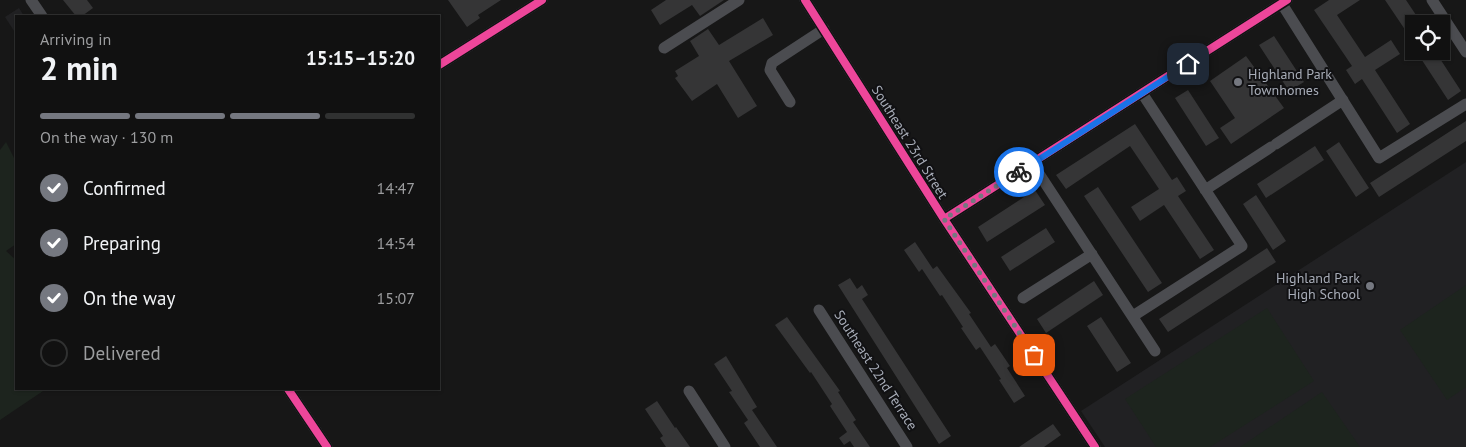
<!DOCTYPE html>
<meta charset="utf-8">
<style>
:root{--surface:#111;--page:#1a1a1a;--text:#f1f3f6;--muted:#9c9d9f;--line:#303131;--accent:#757880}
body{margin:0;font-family:"PT Sans",sans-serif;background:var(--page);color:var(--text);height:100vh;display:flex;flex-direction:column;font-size:19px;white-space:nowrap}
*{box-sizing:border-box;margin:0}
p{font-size:16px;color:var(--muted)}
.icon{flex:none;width:28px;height:28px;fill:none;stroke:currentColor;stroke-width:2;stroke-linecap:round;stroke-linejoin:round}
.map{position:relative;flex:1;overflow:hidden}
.drawer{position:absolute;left:15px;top:15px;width:425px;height:375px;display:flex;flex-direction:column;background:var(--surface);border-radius:0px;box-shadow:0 1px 4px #0004,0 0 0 1px var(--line)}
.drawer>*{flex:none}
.tools{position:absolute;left:1405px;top:15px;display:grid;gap:10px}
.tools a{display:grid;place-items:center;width:45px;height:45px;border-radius:0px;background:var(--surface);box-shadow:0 1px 4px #0004,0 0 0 1px var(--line);font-size:25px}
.pin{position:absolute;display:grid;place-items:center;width:42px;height:42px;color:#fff;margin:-21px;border-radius:10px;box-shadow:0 2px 8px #0006}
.courier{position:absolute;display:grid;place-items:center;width:50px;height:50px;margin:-25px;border:4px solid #1a73e8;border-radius:50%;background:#fff;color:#222;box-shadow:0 1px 6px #0007}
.head em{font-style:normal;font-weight:800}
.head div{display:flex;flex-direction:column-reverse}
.head{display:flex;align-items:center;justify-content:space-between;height:85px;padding:0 25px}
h1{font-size:32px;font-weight:800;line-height:38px}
.bar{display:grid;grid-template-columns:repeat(4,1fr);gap:8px 5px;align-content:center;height:60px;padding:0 25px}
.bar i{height:6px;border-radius:4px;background:var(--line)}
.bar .on{background:var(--accent)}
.bar p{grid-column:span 4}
ol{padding:0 25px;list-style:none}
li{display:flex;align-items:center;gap:15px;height:55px}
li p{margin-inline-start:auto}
li .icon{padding:5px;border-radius:50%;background:var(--accent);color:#fff;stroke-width:4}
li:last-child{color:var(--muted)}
li i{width:28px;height:28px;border:2px solid var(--line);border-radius:50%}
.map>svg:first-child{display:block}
.built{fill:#212123}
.green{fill:#1d241e}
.building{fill:#353536}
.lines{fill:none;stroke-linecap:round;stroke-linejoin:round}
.minor{stroke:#4b4c50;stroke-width:11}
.cycleway-casing{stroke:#111113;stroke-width:11}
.cycleway{stroke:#ed469a;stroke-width:8}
.done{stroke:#757880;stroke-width:5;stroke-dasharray:0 9}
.route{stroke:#1a73e8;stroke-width:6}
.poi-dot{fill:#757880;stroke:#111113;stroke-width:2}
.labels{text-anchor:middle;stroke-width:4;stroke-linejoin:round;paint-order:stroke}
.poi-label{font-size:14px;fill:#a8adb8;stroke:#111113;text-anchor:start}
.street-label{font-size:14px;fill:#a8adb8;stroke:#111113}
</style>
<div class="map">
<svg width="1466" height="447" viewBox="0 0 1466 447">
<rect width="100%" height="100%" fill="#171717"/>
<path class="built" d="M19,8L24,16H16V34L5,17Z
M1466,162V447H1105L1081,411Z"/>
<path class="green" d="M6,142L16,162V244L6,251L16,260V389H46L0,420V150Z
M1466,285V387L1447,400L1400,330Z
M1267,308L1314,381L1210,447H1156L1125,399Z
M1322,392L1360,447H1240Z"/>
<path class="building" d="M63,0H87L93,8L82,16H76Z
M448,0H501L478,15L480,18L467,27Z
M666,0H724L700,16L692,5L660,25L651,10Z
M1329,0H1360L1337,15L1365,57L1391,40L1400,54L1375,70L1410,124L1397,133L1362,79L1355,84L1346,70L1352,66L1314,10Z
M1385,0H1406L1422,24H1414V43Z
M763,18L773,35L729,61L757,106L738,118L717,84L692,101L675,78L678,76L675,71L699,56L690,41L708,29L719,45Z
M1274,36L1304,82L1289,91L1259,45Z
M1416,51H1435L1461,91L1448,100Z
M1246,56L1284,108L1231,144L1220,128L1235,118L1210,81Z
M1188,90L1219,138L1206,146L1175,98Z
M1466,121V141L1379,197L1370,183Z
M1135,124L1172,180L1177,177L1186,191L1178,196L1214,250L1200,259L1164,205L1140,221L1131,207L1159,189L1130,146L1066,189L1056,175Z
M1339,142L1369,188L1356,197L1326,151Z
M1315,146L1324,160L1266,198L1257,184Z
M1098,187L1162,283L1148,292L1084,196Z
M1035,190L1045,205L987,242L978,227Z
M1256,195L1286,241L1273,250L1243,204Z
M1046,228L1055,242L1010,271L1001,257Z
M915,242L933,269L937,266L971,313L969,314L991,347L995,344L1010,366L1007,368L1025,396L1014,403L999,380L1001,379L980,347L976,350L961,328L963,327L942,295L940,296L922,269L919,272L904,250Z
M1267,248L1276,262L1168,332L1159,319Z
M850,278L857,289L862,285L868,295L862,299L951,436L939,444L838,285Z
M1094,281L1103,295L1046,333L1037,319Z
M787,317L840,391L838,392L856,420L853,422L870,447H854L850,441L844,445L839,438L847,432L830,406L832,404L811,372L810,373L775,325Z
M1101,317L1131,363L1117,372L1087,326Z
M726,356L757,407L752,410L777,447H760L744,423L748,420L729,392L732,391L714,364Z
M657,401L675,428L676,427L690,447H666L660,438L663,436L645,409Z
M1053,424L1061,435L1044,447H1019Z"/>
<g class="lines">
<path class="minor" d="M31,0L42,16
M805,0L944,219L1095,447
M1432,0L1466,52
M1282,4L1379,158L1466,104
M664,48L739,0
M439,65L542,0
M790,102L770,70L772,63L824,29
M1276,144L1343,100
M1032,163L1155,351
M1205,190L1271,147
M944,219L1287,0
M1023,298L1092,254
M819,310L907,447
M1133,316L1242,246L1142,93
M288,389L327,447
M689,391L725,447"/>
<g class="cycleway-casing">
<path id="cycleway" d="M805,0L944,219L1095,447
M439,65L542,0
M944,219L1287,0
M288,389L327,447"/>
</g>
<use href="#cycleway" class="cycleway"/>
</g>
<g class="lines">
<path class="done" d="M1019,172L944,219L1034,355"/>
<path class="route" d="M1019,172L1188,64"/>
</g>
<g class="poi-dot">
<circle cx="1238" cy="82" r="5"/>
<circle cx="1370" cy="286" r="5"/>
</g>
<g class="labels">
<g class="poi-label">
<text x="1248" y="79">Highland Park<tspan x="1248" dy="16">Townhomes</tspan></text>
<text x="1360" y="283" text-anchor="end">Highland Park<tspan x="1360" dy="16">High School</tspan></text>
</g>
<g class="street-label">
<text transform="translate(910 142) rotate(58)" y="5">Southeast 23rd Street</text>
<text transform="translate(876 370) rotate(57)" y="5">Southeast 22nd Terrace</text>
</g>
</g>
</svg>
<div class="tools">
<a><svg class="icon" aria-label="locate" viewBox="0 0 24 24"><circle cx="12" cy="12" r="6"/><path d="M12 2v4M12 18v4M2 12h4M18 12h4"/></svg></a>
</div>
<div class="pin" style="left:1034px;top:355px;background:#ea580c"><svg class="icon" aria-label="bag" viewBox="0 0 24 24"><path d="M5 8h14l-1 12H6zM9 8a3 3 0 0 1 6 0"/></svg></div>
<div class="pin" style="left:1188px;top:64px;background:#1f2937"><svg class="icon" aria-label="home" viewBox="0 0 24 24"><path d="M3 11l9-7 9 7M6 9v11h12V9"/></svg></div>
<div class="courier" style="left:1019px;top:172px"><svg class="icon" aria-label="bike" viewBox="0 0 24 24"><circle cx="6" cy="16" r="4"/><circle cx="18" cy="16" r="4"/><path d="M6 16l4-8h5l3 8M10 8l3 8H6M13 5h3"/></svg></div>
<section class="drawer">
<div class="head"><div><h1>2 min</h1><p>Arriving in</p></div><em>15:15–15:20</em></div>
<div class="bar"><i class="on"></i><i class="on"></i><i class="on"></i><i></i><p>On the way · 130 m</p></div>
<ol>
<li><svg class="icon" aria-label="check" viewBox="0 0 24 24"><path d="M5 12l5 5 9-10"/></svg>Confirmed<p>14:47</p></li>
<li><svg class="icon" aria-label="check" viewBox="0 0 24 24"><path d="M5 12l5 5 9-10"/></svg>Preparing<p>14:54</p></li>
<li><svg class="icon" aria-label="check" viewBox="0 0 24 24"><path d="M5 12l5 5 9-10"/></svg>On the way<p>15:07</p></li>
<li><i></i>Delivered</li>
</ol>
</section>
</div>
